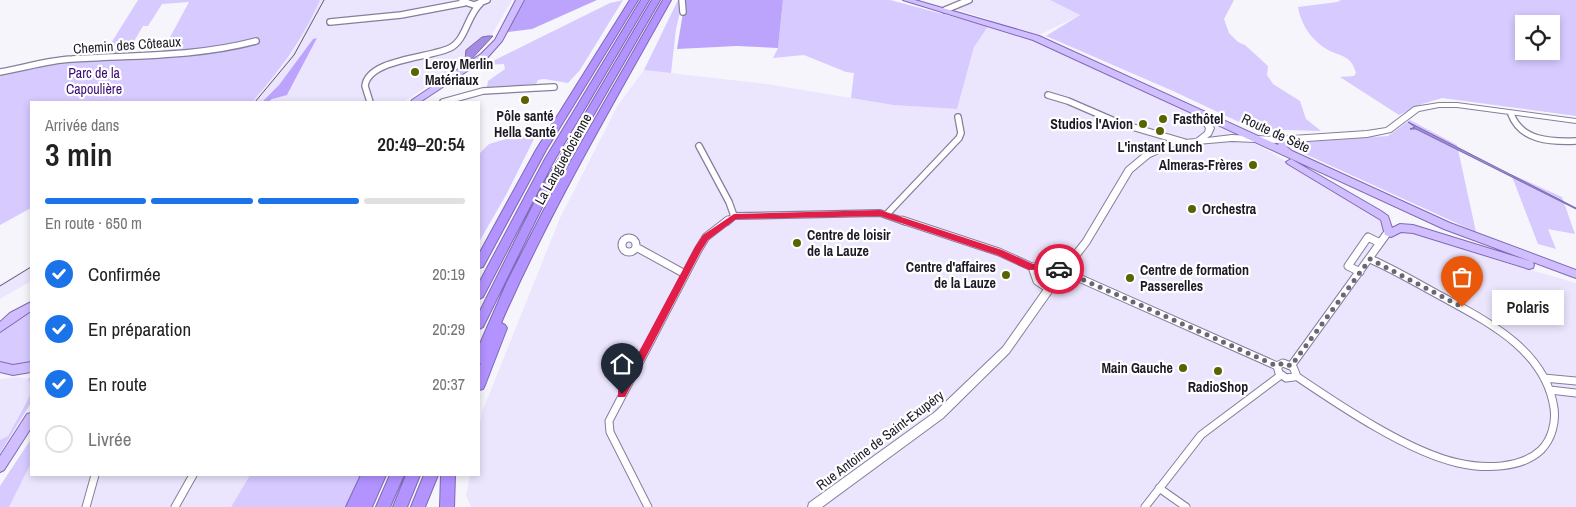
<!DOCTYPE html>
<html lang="fr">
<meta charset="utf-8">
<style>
:root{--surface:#fff;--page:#f6f6f6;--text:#222;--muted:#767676;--line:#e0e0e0;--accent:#1a73e8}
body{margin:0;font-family:"Archivo Narrow",sans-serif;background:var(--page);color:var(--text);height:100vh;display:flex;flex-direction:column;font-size:19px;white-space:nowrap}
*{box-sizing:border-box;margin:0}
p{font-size:16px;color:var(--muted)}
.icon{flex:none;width:28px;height:28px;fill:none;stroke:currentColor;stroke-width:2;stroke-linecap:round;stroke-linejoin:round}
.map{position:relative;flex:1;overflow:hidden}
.details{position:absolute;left:30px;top:101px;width:450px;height:375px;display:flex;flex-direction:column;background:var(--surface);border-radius:0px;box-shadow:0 2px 8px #0003}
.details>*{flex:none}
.tools{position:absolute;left:1515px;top:15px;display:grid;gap:10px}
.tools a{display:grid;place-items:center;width:45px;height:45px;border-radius:0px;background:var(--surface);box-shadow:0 2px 8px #0003;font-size:25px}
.pin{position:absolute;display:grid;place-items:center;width:42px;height:42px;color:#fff;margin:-51px -21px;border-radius:50% 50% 50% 0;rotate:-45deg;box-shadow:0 0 5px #0007}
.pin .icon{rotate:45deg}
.courier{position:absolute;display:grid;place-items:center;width:50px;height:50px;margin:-25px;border:4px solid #e11d48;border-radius:50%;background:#fff;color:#222;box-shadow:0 1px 6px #0007}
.bubble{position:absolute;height:35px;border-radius:0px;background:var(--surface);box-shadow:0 2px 8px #0003;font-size:16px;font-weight:600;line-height:35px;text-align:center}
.head em{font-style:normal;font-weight:600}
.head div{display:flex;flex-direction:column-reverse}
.head{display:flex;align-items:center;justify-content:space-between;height:85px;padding:0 15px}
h1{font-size:32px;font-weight:600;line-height:38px}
.bar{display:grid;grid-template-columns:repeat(4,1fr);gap:8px 5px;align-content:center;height:60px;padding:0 15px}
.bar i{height:6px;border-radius:4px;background:var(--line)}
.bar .selected{background:var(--accent)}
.bar p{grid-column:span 4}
ol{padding:0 15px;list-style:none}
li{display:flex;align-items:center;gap:15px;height:55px}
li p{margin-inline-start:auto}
li .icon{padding:5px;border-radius:50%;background:var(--accent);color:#fff;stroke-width:4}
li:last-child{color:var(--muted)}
li i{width:28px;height:28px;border:2px solid var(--line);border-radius:50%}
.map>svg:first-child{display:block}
.built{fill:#ebe5fe}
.green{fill:#d6caff;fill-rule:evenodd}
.forest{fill:#bca4fd}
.water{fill:#a28be1;stroke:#7a69a9}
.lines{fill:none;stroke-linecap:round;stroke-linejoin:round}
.street-far1-casing{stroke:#857e9c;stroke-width:8}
.street-casing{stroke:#857e9c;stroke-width:9}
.secondary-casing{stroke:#857e9c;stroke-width:2}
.primary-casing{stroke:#7e69b3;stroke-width:2}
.highway-casing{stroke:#7e69b3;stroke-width:2}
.street-far1{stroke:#fff;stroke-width:5.5}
.street{stroke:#fff;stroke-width:7}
.secondary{fill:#fff;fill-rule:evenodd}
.primary{fill:#d1beff;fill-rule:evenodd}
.highway{fill:#b293ff;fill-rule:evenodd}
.tram{stroke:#5d5b65;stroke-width:1}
.route{fill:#e11d48}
.done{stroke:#696771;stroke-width:5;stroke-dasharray:0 9}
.poi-dot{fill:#5a6300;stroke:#fff;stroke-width:2}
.labels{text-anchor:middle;stroke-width:4.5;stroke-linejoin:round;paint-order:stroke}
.street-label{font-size:14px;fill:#1d1a26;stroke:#fff}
.poi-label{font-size:14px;font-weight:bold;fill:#1d1a26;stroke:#fff;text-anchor:start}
.park-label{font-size:14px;fill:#3a0a73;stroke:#fff}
</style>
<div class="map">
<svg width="1576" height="507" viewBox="0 0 1576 507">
<rect width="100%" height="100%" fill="#f7f5fc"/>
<path class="built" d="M320,0H512L491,36L475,53L463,64L403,102H268L272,99L288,94L317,38L313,39L279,85L262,102H252L279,71L297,46Z
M966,0H1050L1080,15L1033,38L1093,63L1267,150L1397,229L1470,248L1489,258L1576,283V507H819L943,416L983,381L1029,327L1063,278V272L1004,348L939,412L808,507H471L466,496L470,475H479V429L482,412L560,218L618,105L644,70L767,84L893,105L957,109L974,47L991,20L946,6Z
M31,266V281L0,299V284Z
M18,377L28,379L31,385V392L8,436L0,440V379Z
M31,463V475H250L231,507H9Z"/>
<path class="green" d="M138,0H320C301,42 282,68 252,102H31V208L0,225V73L78,59L141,58L254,46L237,45L161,54L189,2L162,4L148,26H143L126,55L103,56Z
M623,0L580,70L568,83L544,79L538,80L536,84L487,87L488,81L505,69L504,64L485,65L610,3Z
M678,0L681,8L676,29L671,73L644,70Z
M783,0H890L988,26L974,47L957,109L893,105L851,98L854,73L846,72L804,55L773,58L778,48Z
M1050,0H1234L1224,19L1229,33L1238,42L1245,45L1268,66L1267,75L1273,84L1300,101L1306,119L1321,131L1254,129L1173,91L1046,36L1080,15Z
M1341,0H1576V116L1442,98L1422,104L1399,115L1340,77L1354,76L1356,73C1351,55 1342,57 1328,50C1312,41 1301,25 1298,7L1337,2ZM1524,24H1551V51H1524Z
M1410,120L1457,145L1476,232L1292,148L1290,143L1388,136Z
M539,129L506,195L479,242V154L489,144Z
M1511,174L1562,197L1575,234L1548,229L1556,249L1538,244Z
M31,309V364L11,365L0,361V333L22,313Z
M31,376V403L0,453V440L8,436L27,401L31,392V385L28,379Z
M31,439V463L9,507H0V486Z
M250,475H363L349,507H231Z"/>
<path class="forest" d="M525,0H597L532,29L507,32Z
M685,0H783L778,48L737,46L677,49Z
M317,38L287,95L272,99L268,102H262L279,85L313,39Z"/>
<path class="water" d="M488,36H493L467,64L465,60L466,50L482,37Z
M1408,122L1576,208V209L1416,129H1410L1415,127Z"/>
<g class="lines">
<g class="street-far1-casing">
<path id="street-far1" d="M682,0L683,12
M462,1L474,5L487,0
M945,10L969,0
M330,22L401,15L464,3
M0,72C24,68 48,60 72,59C133,55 196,57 256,41
M1048,95L1068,101L1119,123L1184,142
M370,102L365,86C368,59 430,58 450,48C466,40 467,16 480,4
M443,102L483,91L554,87
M1511,114C1521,141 1551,142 1576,141
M699,146L729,202L734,216
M887,214L959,138L961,133L958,117
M734,216L880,213L906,222
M727,222L734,216"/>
</g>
<g class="street-casing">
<path id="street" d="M902,220L999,252L1032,267L1052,266L1277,366
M622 245a7 7 0 1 1 14 0a7 7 0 1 1-14 0Z
M636,247L685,274
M1032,267L1037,281L1049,289
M1360,272L1348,266L1368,237L1380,243
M1283,363L1293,367L1296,374L1294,377L1286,378L1279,373L1277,366Z
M1291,366L1388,232
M1296,376C1339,405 1408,452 1458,463C1484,469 1521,469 1541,450C1552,439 1556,422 1554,408C1545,348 1484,320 1437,294C1415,282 1393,269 1370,259
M1544,378L1576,381
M1550,390L1576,393
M1159,488L1186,507
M86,507L95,475
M175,507L193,475
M648,507L610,432L609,421L698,250L706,237L728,220
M1145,507L1201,435L1281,375"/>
</g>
<g class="secondary-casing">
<path id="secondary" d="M1439,103H1457L1576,119V123L1457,107H1439L1419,111L1391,132L1367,137L1277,143L1232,141L1174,146L1150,157L1132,172L1089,244L1052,292L1009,353L943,418L822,507H808L809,503L935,412L1003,347L1046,286L1083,240L1126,168L1144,153L1173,141L1196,139L1205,132L1206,128L1194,112L1195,110H1201L1214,128L1211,135L1207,138L1232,135L1277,137L1367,131L1386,128L1414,107Z"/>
</g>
<g class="primary-casing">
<path id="primary" d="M516,0H524L502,41L487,58L420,102H411L412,100L481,54L495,40Z
M903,0H915L1039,36L1278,145L1279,138H1285L1287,147L1292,151L1450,223L1576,270V278L1444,229L1033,40Z
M1291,159L1381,211L1388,216L1392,228L1400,224L1413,225L1533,262L1534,265L1533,268L1529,269L1413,233L1401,232L1391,237L1385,235L1381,220L1288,164L1286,162Z
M31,302V311L0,332V322L10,313Z
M0,362L13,365L31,362V372L13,375L0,372Z
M31,413V428L4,470L0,472V456L27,414Z"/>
</g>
<g class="highway-casing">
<path id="highway" d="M630,0H638L546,150L483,267L479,268V254L536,150Z
M641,0H649L555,159L483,297L479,299V283L545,159Z
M652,0H660L552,187L483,327L479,329V313L542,187Z
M663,0H671C612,106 550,211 501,323L505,325L507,328L485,385L483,389L479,390V369L481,363L479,364V346L507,282L552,194Z
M361,475H386L372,507H346Z
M390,475H404L390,507H376Z
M406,475H420L407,507H393Z
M424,475H438L425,507H411Z
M441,475H455L454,507H440Z"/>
</g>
<use href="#street-far1" class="street-far1"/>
<use href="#street" class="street"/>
<use href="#secondary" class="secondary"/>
<use href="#primary" class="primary"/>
<use href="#highway" class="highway"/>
<path class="tram" d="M255,102L294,55L324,0
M0,286L31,267"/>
</g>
<path class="route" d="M880,210L1002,250L1033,264L1052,263L1063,269L1059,272L1051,269L1029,270L997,255L880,216L736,219L708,240L701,251L625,397H618V391L695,247L703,235L734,214Z"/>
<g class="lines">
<path class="done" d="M1059,269L1277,366L1283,363L1291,366L1370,259L1462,307"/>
</g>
<g class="poi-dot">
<circle cx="415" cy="72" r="5"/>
<circle cx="525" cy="100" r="5"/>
<circle cx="1163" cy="119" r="5"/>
<circle cx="1143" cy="124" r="5"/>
<circle cx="1160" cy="131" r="5"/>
<circle cx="1253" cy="165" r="5"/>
<circle cx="1192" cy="209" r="5"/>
<circle cx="797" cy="243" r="5"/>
<circle cx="1006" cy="275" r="5"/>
<circle cx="1130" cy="278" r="5"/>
<circle cx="1183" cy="368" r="5"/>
<circle cx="1218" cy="371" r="5"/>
</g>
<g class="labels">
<g class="street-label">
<text transform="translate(127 45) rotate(-4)" y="5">Chemin des Côteaux</text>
<text transform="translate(1276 133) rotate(25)" y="5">Route de Sète</text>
<text transform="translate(563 159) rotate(-61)" y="5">La Languedocienne</text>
<text transform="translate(880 440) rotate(-37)" y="5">Rue Antoine de Saint-Exupéry</text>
</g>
<g class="poi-label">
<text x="425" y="69">Leroy Merlin<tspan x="425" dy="16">Matériaux</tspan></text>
<text x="525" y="121" text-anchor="middle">Pôle santé<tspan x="525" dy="16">Hella Santé</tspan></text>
<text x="1173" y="124">Fasthôtel</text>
<text x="1133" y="129" text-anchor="end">Studios l'Avion</text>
<text x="1160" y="152" text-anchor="middle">L'instant Lunch</text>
<text x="1243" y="170" text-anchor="end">Almeras-Frères</text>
<text x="1202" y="214">Orchestra</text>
<text x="807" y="240">Centre de loisir<tspan x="807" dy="16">de la Lauze</tspan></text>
<text x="996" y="272" text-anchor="end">Centre d'affaires<tspan x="996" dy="16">de la Lauze</tspan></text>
<text x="1140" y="275">Centre de formation<tspan x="1140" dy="16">Passerelles</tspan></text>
<text x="1173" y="373" text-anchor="end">Main Gauche</text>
<text x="1218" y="392" text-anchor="middle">RadioShop</text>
</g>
<g class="park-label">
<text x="94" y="78">Parc de la<tspan x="94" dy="16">Capoulière</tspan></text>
</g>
</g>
</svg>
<div class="tools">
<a><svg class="icon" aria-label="locate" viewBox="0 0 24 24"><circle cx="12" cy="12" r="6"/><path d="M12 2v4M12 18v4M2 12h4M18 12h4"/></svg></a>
</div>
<div class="pin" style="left:1462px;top:307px;background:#ea580c"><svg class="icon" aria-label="bag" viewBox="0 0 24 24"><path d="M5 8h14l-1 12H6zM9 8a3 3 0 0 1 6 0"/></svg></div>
<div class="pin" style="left:622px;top:394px;background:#1f2937"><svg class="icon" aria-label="home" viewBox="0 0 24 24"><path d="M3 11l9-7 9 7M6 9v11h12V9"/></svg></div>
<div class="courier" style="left:1059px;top:269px"><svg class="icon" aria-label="car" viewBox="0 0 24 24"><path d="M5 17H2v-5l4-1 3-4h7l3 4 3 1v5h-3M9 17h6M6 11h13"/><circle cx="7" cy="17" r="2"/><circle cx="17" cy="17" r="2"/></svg></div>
<div class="bubble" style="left:1492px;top:290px;width:72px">Polaris</div>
<section class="details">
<div class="head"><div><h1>3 min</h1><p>Arrivée dans</p></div><em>20:49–20:54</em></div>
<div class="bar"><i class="selected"></i><i class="selected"></i><i class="selected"></i><i></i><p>En route · 650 m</p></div>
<ol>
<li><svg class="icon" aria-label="check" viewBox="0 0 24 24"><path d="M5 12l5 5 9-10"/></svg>Confirmée<p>20:19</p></li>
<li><svg class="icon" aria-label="check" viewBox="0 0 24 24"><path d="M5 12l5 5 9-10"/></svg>En préparation<p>20:29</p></li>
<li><svg class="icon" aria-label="check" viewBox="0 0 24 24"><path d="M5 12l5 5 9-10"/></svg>En route<p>20:37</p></li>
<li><i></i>Livrée</li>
</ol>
</section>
</div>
